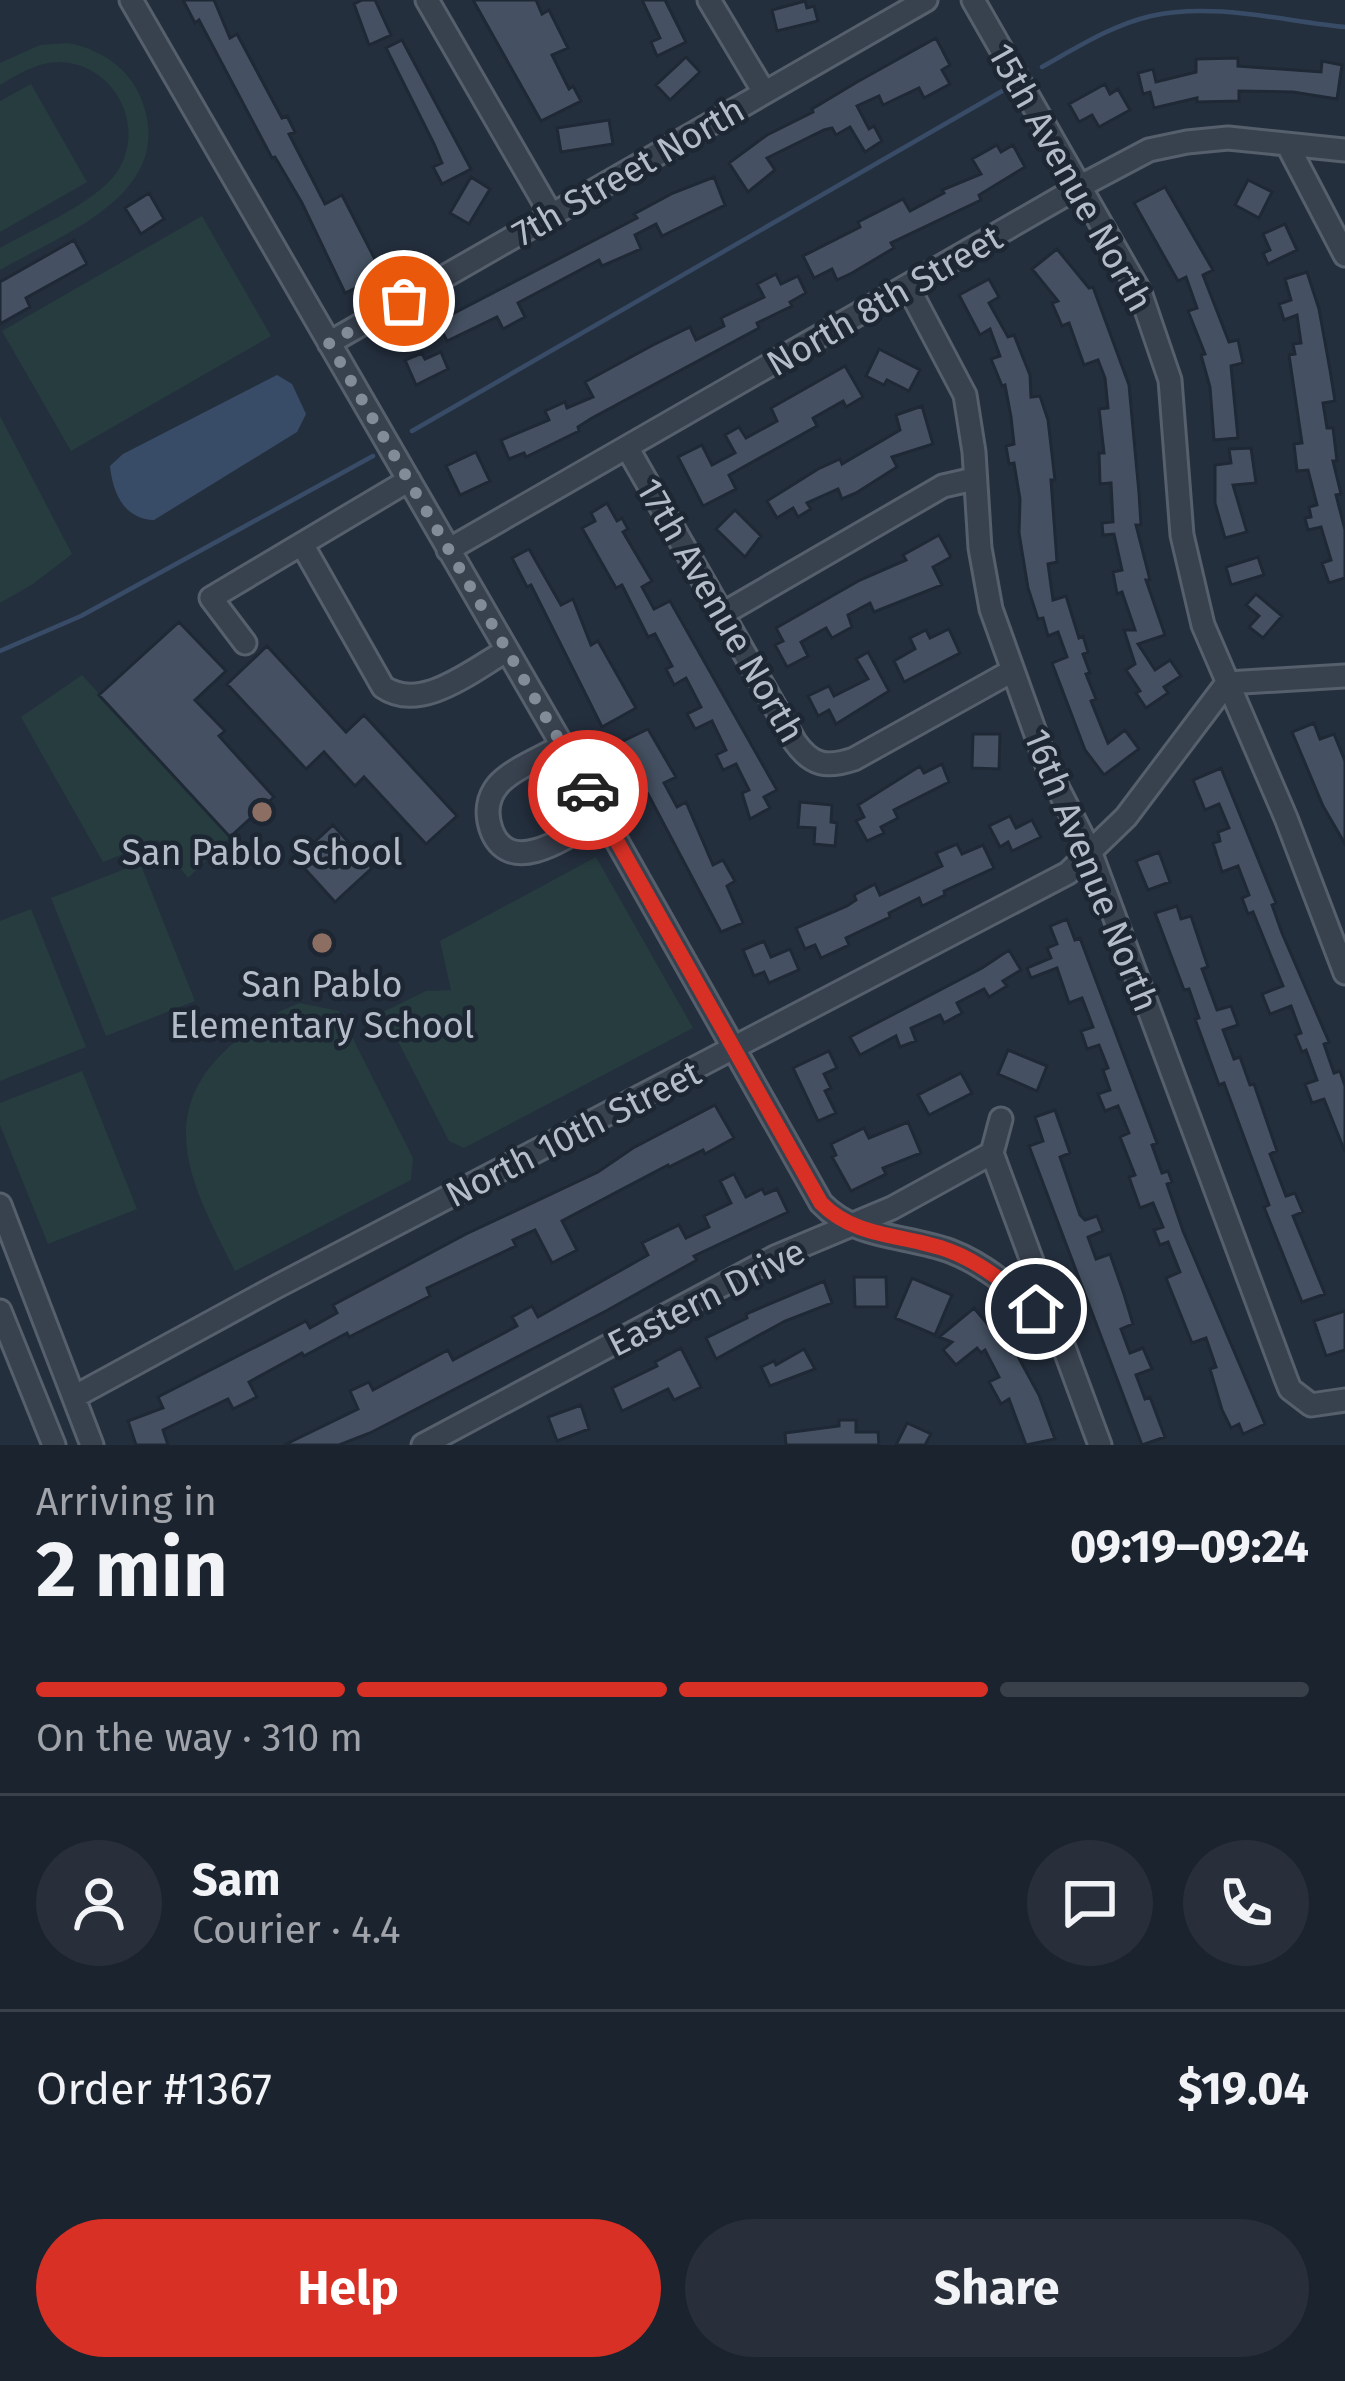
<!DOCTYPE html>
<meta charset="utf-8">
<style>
:root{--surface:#1b232e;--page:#282f3a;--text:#f1f3f6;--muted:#a0a4aa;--line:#39404a;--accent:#d93025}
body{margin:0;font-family:"Fira Sans",sans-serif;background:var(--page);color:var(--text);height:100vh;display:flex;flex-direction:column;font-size:45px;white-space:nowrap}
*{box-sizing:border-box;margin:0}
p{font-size:39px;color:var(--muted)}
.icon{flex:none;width:66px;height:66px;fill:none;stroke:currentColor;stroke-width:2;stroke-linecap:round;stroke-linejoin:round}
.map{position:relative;height:1445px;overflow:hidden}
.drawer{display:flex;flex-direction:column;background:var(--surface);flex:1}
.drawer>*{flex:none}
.pin{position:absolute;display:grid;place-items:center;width:102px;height:102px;color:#fff;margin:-51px;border:6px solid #fff;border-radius:50%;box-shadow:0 3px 12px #0007}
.courier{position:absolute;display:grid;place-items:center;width:120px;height:120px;margin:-60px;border:9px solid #d93025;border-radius:50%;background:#fff;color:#222;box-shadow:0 3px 15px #0007}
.headline em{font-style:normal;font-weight:700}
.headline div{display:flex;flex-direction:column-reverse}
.headline{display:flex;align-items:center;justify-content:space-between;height:204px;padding:0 36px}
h1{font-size:78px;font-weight:700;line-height:90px}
.bar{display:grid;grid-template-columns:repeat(4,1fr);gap:18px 12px;align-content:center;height:144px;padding:0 36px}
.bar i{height:15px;border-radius:9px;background:var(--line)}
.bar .active{background:var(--accent)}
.bar p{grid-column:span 4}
.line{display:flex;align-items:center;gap:30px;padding:0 36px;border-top:3px solid var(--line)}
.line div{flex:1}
.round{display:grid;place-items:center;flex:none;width:126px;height:126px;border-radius:63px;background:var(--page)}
.primary-button{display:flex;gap:24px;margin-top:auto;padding:24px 36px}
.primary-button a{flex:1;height:138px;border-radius:72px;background:var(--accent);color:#fff;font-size:48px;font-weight:700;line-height:138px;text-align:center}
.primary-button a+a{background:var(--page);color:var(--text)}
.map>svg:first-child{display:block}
.green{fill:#263c3f}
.water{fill:#394c67}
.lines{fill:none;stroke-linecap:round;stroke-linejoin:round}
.stream{stroke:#394c67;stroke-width:4.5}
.building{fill:#455162;stroke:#1f2835;stroke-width:3}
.minor-casing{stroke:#565f6c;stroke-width:27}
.minor{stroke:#38414e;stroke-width:21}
.done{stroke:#828b98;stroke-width:12;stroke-dasharray:0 21.6}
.route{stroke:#d93025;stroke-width:15}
.education-dot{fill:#8d6e63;stroke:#1d2633;stroke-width:4.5}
.labels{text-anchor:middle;stroke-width:9;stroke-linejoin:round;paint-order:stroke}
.street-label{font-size:36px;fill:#b4bcc9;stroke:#1d2633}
.poi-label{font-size:36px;fill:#b4bcc9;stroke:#1d2633}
</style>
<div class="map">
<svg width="1345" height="1445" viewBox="0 0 1345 1445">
<rect width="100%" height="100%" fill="#242f3e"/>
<path class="green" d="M68,43C99,49 127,66 140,96C181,192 65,233 0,270V248C33,229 97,202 117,172C147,127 115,64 60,62C37,62 19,74 0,85V63L40,45Z
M31,84L87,182L0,232V101Z
M202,216L271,336L71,451L2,331Z
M0,416L72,554L33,584L0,603Z
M82,675L230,837L188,878L158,840L103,862L21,717Z
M596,857L693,1028L464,1148L449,1141L383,1012L426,991L451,990L440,941Z
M140,863L195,1001L106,1036L51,898Z
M31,909L86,1047L0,1081V921Z
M300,1003L339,1011L413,1158L411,1180L235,1271C201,1201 154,1127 217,1059C242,1032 266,1016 300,1003Z
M82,1071L137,1209L48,1244L0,1125V1103Z"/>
<path class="water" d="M277,375L292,384L306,414L297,432L154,520C125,519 113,495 110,466L123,454Z"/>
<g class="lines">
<path class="stream" d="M1042,67C1076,48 1112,25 1151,16C1214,2 1283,21 1345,27
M412,431L1004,90
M0,651L81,616L373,456"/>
</g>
<path class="building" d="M183,0H214L230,38L237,34L282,118L287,116L295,132L289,134L325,204L342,195L383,275L345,293L302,203L275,157L272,158L199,20L195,23Z
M362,0H375L391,35L369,45L354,4Z
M473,0H536L542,14L549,10L568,48L552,55L569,89L573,86L581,101L541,121Z
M642,0H665L686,42L657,56L651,42L660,38Z
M805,1L807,8L814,6L818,21L777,31L772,10Z
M936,38L950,65L942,70L950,84L924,98L919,88L883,105L879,96L857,106L869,129L874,126L882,141L865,152L850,127L836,135L832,128L824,130L767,158L775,170L748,192L729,163L767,135L813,112L812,109L857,82Z
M402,40L471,169L442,184L433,167L442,163L434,144L386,48Z
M686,57L700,72L670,100L656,85Z
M1238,58V66L1321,72L1322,61L1342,65L1337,99L1293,92L1239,91V101L1197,102V98L1154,108L1150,92L1143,94L1138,73L1153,69L1156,82L1196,72V59Z
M1105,84L1110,94L1118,89L1130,110L1099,127L1092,115L1079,122L1069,104Z
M609,120L613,144L561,152L557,128Z
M997,145L1001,152L1013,145L1025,167L979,195L981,200L891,243L894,248L852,273L837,280L832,269L814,278L803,256L860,227L858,222L903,199L910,211L944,193L942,190L981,174L972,159Z
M471,177L490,189L469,224L450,213Z
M714,177L725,205L662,236L656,224L635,235L641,249L602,266L599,260L518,303L525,317L503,329L497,317L447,341L437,322L637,218L634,214L673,193Z
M1248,180L1272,192L1259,218L1235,205Z
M1165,187L1213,270L1203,275L1229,342L1238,340L1243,363L1231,366L1238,438L1214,440L1210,387L1201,355L1205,354L1188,311L1197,308L1186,277L1178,281L1134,203Z
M149,193L164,219L141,234L125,208Z
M1285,224L1297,250L1268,264L1263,253L1270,250L1263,234Z
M74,240L87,264L26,298L30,307L0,324V282Z
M1057,249L1089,288L1093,287L1129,385L1139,493L1141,525H1136L1150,580H1146L1165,635L1138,644L1155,670L1170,660L1181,676L1164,687L1168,693L1146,708L1136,693L1140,691L1126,670L1135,664L1124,630H1135L1122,592L1117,594L1113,572L1122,570L1114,534L1103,535L1102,523L1113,522L1111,483L1100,484L1099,453H1104L1099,409L1108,408L1105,378L1098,360L1084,365L1069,323L1062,326L1052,303L1058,301L1032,269Z
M1307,272L1319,309L1330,370L1335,401L1323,403L1327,428H1333L1337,461H1333L1341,494L1336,495L1345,530V578L1329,583L1322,563L1331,560L1321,527L1308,530L1305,518L1311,517L1309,507L1317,505L1308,470L1297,471L1294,444L1302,443L1289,355L1295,354L1293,344L1301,343L1297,315L1284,320L1279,304L1291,300L1285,279Z
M776,274L781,284L798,276L806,293L790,302L792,306L757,323L759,328L592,418L578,427L579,431L526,457L524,453L509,459L501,440L549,420L545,411L565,402L567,408L593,397L585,382L653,345L690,327L696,340L724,326L721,318L764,297L757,284Z
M989,279L999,297L989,303L1008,337L1014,335L1030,375L1031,397L1040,396L1048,420L1055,480H1051L1057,562L1048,564L1053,600L1066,596L1079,638L1083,636L1088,652L1083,654L1090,673L1086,674L1096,699L1091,701L1108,743L1125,730L1139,749L1104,775L1085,750L1052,663L1067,657L1058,632L1048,636L1043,618L1038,619L1028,588L1019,533L1020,499L1014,463L1009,464L1006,446L1014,444L1011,417L1005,385L1002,386L991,359L1000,356L990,329L980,335L959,295Z
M879,349L920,370L909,391L887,380L884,385L866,376Z
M441,352L448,369L416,385L405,360L422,353L425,359Z
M845,366L863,397L846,407L843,401L813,418L817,426L729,475L736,489L703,506L678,457L702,445L712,465L735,453L725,435L739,427L746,438L777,421L771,408Z
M922,406L933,444L892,457L897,467L856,493L842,499L838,489L807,503L811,509L798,517L793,508L777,518L767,501L818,469L840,459L842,464L900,430L896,415Z
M1251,448L1256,483L1233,485L1247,532L1225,538L1215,503V465L1231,463L1229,449Z
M476,452L490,481L460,495L446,466Z
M607,503L617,521L622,518L628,529L623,532L652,581L642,587L654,609L670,601L777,790L764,797L770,808L750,819L742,793L749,790L736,764L723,770L716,755L726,750L712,721L695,729L687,714L701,707L686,678L674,685L666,669L672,666L655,634L648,637L622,585L616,588L582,528L595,521L591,513Z
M735,510L761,536L745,557L716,529Z
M939,535L951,557L933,567L942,585L874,612L870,603L848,615L852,627L832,638L826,628L801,642L808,656L787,667L775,645L783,641L776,628L860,580L906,560L903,555Z
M529,549L561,605L573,599L591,645L598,641L636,708L602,727L531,585L527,587L512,558Z
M1258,557L1264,575L1231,585L1226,567Z
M1256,594L1282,616L1263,638L1249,627L1259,616L1246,605Z
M179,622L226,671L195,700L225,731L219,736L274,797L230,837L99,695Z
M949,629L960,653L904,682L894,661L915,649L910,638L926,630L930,638Z
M267,646L346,732L364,715L457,816L426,844L364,777L355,786L324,752L306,769L227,684Z
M868,652L889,691L836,724L829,710L818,716L808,696L829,686L834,696L868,679L856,659Z
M1314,723L1320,739L1334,734L1345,761V844L1323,806L1292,732Z
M648,729L676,777L664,783L677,807L686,802L713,865L723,860L735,881L727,886L743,923L721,932L648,794L642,797L615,745Z
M973,734H1000L999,769L972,768Z
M942,764L949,782L894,810L898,818L881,827L884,833L867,841L856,821L864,817L858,805L920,766L924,773Z
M1221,768L1276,903L1272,905L1282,933L1329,1042L1324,1044L1334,1073L1340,1071L1345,1086V1152L1324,1099L1312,1103L1305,1084L1317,1080L1306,1050L1302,1052L1295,1035L1301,1033L1291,1006L1270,1014L1262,994L1283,986L1253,912L1248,914L1242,898L1249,895L1238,866L1222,872L1213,843L1220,841L1218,832L1229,828L1219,804L1205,810L1193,780Z
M800,802L832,805L831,822L837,823L835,846L814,844L815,828L798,827Z
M1010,816L1016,828L1032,820L1041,837L1012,851L1008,842L1000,847L989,826Z
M333,825L372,868L335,902L296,859Z
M957,844L962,854L983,845L994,868L944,891L945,895L922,906L919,898L889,913L890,917L846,938L849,945L821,958L815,945L805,949L796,928L847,906L856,900L854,895L875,884L880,895L942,866L936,853Z
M1159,852L1170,882L1148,890L1136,861Z
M1177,906L1181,919L1191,916L1208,967L1202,969L1217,1010L1231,1006L1238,1025L1223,1030L1234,1059L1240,1057L1250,1085L1254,1084L1277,1151L1270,1154L1286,1196L1295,1193L1303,1212L1293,1216L1325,1294L1302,1302L1264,1207L1269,1205L1224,1083L1219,1085L1195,1019L1199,1018L1189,989L1184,990L1155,913Z
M1067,919L1075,940L1080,938L1157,1143L1152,1145L1162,1173L1168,1171L1172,1182L1167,1184L1183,1231L1265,1424L1243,1434L1239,1424L1231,1428L1222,1410L1210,1369L1216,1367L1206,1338L1192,1343L1166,1278L1180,1272L1168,1242L1160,1245L1154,1230L1163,1227L1153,1203L1140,1208L1129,1177L1135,1175L1120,1137L1129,1133L1118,1106L1105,1111L1098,1094L1110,1090L1103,1070L1108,1068L1099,1045L1087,1049L1081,1031L1093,1027L1082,998L1069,1003L1057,968L1031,978L1027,968L1051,958L1047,948L1057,944L1050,926Z
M764,941L771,957L790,949L799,970L769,983L764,972L754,976L743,950Z
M1009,950L1021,970L1003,981L1007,986L989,997L984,989L957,1003L962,1013L944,1023L940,1015L911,1028L916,1041L900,1047L896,1036L860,1055L850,1037L982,968Z
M1008,1050L1047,1066L1037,1091L998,1074Z
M829,1051L837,1068L824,1074L831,1088L825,1091L836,1113L818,1121L793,1068Z
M961,1073L972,1093L929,1115L918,1095Z
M715,1105L734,1138L705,1154L703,1150L669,1167L668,1165L562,1221L577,1250L552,1263L535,1230L513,1240L516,1246L427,1288L430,1296L349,1337L347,1333L304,1356L302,1353L249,1382L257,1397L233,1409L228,1399L163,1430L168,1445H136L128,1421L163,1408L158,1397L306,1321L310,1328L337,1313L333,1305L466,1234L598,1172L633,1148Z
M1055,1110L1070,1153L1060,1157L1080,1215L1085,1220L1097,1216L1103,1231L1088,1237L1096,1259L1110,1254L1124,1294L1133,1324L1121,1329L1130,1353L1143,1348L1152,1369L1136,1375L1145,1399L1150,1397L1165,1437L1142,1445L1029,1146L1043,1141L1035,1117Z
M908,1122L921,1153L883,1168L886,1174L851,1191L832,1157L836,1155L831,1144L864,1128L869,1138Z
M734,1174L746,1197L762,1189L765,1194L777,1189L788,1212L694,1256L697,1260L606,1311L370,1433L339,1445H284L358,1409L350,1391L369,1382L373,1390L448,1350L453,1360L517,1326L512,1317L532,1306L538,1317L648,1255L642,1243L679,1225L686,1238L709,1227L704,1216L731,1203L720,1181Z
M854,1277H886L887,1307H855Z
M912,1278L952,1295L935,1335L895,1318Z
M824,1281L832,1303L785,1321L716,1359L706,1338L747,1318L746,1314Z
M974,1308L1012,1353L1015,1351L1039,1395L1055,1439L1026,1445L1009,1399L1001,1404L989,1382L999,1377L985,1350L981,1353L977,1348L956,1365L943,1350L952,1342L939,1337Z
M1345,1311V1350L1326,1356L1314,1321Z
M681,1348L701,1387L674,1400L668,1389L622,1411L612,1388L657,1366L655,1362Z
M804,1349L815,1369L770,1386L761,1367L774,1361L776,1365Z
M581,1405L589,1429L557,1441L548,1417Z
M839,1420H856V1432H878L879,1445H786L785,1433L839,1426Z
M907,1423L931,1434L925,1445H896Z"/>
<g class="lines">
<g class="minor-casing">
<path id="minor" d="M131,0L587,788L821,1203C855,1239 906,1235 950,1251C990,1266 1024,1299 1056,1327
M427,0L552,216
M709,0L764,92
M973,0L1140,292L1170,380L1182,535L1203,625L1286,818L1345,973
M1287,144L1345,255
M908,287L965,395L974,452L980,548L991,609L1049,771L1090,851L1286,1379L1290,1389L1311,1405L1345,1400
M329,343L926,0
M628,449L795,742C812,766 827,768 854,759L1012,671
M303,546L383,687C421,713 471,671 506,651
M448,550L1079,187L1149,150L1187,142L1228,138L1345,150
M724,613L943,486L974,479
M245,643L211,598L409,480
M562,746C543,757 512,769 498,785C487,798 486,814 491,829C510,882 574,832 602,815
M992,1153L1100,1445
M992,1153L1001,1119
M0,1205L92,1445
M0,1311L54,1445
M74,1397L274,1288L1068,873L1126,817L1227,683L1345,676
M423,1445L775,1257L892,1208L992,1153"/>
</g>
<use href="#minor" class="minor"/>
</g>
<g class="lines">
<path class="done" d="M404,301L329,343L588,790"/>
<path class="route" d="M588,790L821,1203C856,1239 906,1234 950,1251C982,1263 1010,1287 1036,1309"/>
</g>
<g class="education-dot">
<circle cx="262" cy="812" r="12"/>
<circle cx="322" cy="943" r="12"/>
</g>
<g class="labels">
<g class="street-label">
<text transform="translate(628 171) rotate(-30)" y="13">7th Street North</text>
<text transform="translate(1071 177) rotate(61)" y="13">15th Avenue North</text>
<text transform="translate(884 300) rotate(-30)" y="13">North 8th Street</text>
<text transform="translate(721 610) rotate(60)" y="13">17th Avenue North</text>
<text transform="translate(1092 870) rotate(68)" y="13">16th Avenue North</text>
<text transform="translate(573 1133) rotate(-27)" y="13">North 10th Street</text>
<text transform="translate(706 1297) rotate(-27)" y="13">Eastern Drive</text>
</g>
<g class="poi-label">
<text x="262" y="865">San Pablo School</text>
<text x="322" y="997">San Pablo<tspan x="322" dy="41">Elementary School</tspan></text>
</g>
</g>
</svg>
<div class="pin" style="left:404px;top:301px;background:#ea580c"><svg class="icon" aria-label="bag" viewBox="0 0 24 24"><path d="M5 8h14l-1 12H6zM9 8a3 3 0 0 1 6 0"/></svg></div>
<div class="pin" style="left:1036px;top:1309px;background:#1f2937"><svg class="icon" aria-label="home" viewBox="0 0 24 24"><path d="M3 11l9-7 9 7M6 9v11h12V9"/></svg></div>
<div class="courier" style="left:588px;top:790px"><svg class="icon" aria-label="car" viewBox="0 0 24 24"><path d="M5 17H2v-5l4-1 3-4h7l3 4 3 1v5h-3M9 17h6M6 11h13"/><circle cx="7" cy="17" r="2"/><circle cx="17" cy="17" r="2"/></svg></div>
</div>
<section class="drawer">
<div class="headline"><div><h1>2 min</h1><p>Arriving in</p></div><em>09:19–09:24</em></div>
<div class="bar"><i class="active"></i><i class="active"></i><i class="active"></i><i></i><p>On the way · 310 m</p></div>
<div class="line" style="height:216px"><a class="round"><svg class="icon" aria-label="person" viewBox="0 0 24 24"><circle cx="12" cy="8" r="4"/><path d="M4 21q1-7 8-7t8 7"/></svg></a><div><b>Sam</b><p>Courier · 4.4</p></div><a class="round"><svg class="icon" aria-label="chat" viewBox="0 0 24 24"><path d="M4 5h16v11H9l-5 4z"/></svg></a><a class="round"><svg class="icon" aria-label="phone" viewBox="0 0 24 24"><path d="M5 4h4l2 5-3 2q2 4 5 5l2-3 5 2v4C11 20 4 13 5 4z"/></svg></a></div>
<div class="line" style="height:156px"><div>Order #1367</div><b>$19.04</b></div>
<div class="primary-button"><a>Help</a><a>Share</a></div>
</section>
